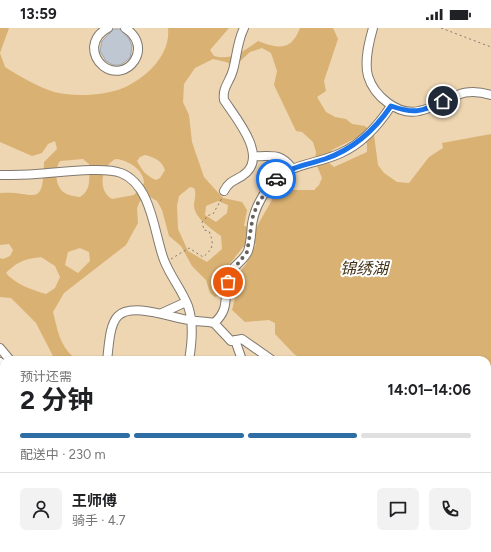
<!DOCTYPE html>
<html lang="zh">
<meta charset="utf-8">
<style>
:root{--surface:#fff;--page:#f2f2f2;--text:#202124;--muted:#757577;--line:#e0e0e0;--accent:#2f6ea5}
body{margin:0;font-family:Figtree,"Noto Sans SC",sans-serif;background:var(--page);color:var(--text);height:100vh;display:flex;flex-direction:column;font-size:15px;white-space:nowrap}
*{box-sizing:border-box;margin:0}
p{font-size:13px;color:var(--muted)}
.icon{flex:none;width:22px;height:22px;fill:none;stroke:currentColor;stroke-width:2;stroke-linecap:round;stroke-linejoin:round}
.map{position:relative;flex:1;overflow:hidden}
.side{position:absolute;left:0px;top:328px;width:491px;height:196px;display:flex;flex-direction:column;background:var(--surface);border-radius:12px 12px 0 0;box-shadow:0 1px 3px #0004}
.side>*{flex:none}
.pin{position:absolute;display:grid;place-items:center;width:34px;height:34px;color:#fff;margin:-17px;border:2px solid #fff;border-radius:50%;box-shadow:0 1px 4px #0007}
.courier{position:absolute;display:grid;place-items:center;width:40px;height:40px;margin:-20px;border:3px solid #1a73e8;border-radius:50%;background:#fff;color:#222;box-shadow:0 1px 5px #0007}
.headline em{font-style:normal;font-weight:700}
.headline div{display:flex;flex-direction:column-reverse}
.headline{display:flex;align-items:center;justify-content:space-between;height:68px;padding:0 20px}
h1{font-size:26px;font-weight:700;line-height:30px}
.bar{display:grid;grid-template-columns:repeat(4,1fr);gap:6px 4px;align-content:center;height:48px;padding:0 20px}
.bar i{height:5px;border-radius:3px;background:var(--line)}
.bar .active{background:var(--accent)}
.bar p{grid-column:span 4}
.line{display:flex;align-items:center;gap:10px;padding:0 20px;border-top:1px solid var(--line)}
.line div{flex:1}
.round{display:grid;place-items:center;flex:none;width:42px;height:42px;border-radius:6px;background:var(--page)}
.status{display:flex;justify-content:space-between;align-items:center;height:28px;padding:0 20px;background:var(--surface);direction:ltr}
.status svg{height:11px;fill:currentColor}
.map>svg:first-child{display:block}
.green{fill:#efd6b2;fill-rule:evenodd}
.water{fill:#d8b173;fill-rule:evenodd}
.building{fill:#bfc8d2;stroke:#9fa9b2}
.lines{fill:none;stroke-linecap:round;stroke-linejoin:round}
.minor-casing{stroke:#80796f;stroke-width:10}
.path{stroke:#7e7972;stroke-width:1;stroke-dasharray:2 3;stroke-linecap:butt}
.minor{stroke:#fff;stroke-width:8}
.done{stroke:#65605a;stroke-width:4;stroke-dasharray:0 7.2}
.route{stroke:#1a73e8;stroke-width:5}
.labels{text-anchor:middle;stroke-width:4;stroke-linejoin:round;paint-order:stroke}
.water-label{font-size:16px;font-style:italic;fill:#433216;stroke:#fff}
</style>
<div class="status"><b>13:59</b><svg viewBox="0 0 49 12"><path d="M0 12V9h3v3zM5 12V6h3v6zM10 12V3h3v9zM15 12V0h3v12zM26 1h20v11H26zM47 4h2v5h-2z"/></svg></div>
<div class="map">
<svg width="491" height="524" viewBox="0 0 491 524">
<rect width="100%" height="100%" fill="#fff7ec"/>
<path class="green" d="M0,0H491V524H0ZM4,332H487V520H4Z"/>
<path class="water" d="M0,0H9L0,25L5,39C19,48 38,59 54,64C74,69 104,68 123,60C146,50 171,27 168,0H229L210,22L214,28C231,33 244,23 258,13C279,21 291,23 300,0H333L338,11L324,53L326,63L317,69L326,84L335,89L346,91L352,96L365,98L374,107L378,137L384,145L397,154L409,155L429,129L443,120L442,115L491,106V524H470V520H487V332H304L294,326L275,306V295L269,292L245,294L232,282L235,270L231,263L215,269L210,265L206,252L192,238L181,218L169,208L162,182L157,173L150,169L140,173L137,180L138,195L126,217L64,265L53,284C58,304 60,319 77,332H55L36,295L11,270L0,269V230L3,231L10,228L13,222L9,216L0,217V165C35,162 43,183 44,134L57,121L55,113L48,116L42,125L32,128L0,114ZM262,20L271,25L277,43L274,57L296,103L302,104L313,114L316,124L315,133L322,150L319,157L314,162H286L273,170L256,200L244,198L247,182L242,174L223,170L204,149L192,114L189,87L183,74L184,56L195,40L213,31L226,34L235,38L250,24ZM360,108L367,116V124L334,139L328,134L332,122ZM145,127C156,130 161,132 165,142L160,150L156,152C146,148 142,142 137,133L140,129ZM83,131L89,136C89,148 92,162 80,169C75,168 69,168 65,165C55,160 54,141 60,133ZM116,131C128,132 144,142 144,155L134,167L112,171C97,163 101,137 116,131ZM190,159L194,160C197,167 194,171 194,178C195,191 212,201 221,208L222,221L207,234L188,223L178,201L177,178L179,168ZM218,173L228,177L227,185L216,194L205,187L206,178ZM256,216L246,236L232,254L229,237L243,219ZM80,220L89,224L90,233L78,245L65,237L68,224ZM41,229L55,238L60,249L55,260L46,266C32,262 15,256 6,245C18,233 25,231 41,229Z
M158,520H186L190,524H162Z"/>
<path class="building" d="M114,1H120L129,11L132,18L130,30L120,37H113L106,33L100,23L102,13Z"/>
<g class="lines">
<g class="minor-casing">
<path id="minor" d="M108,0C100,4 95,10 94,19C94,26 97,33 103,38C127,56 155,19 125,0
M373,0C369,14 364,33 368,48C374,68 398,88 419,83C449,77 457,56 491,67
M254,128C272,129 279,124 292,140
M0,147C12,147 24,147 36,146C56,145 104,138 121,145C152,157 154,206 164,232C170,248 182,262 188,278C194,295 192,315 189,332
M224,163C231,150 238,153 247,144C266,125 235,89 224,72C222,59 230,54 233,42C237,28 237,14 244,0
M162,285L186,274
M214,295L231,313L242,311L272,332
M235,312L242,332
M0,320L10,332
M107,332C109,319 109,297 118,288C132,274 172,290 189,292C198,294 205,293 214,295C232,280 222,265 229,247C233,237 244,233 248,223C251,215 251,205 252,196C254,183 260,171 268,160C288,134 313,138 341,125C363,115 378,98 391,78
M0,334L4,339
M0,385L4,382
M2,410L4,418
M0,472L4,466
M0,491L4,486
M0,518L5,524
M107,520L109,524
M280,520L281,524
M429,520L431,524"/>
</g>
<path class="path" d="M441,0L491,19
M171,231L189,220L203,229C214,220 214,216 209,203L204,202L202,194L209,187L213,186L222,170"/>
<use href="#minor" class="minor"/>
</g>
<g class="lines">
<path class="done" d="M228,254L229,247L247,224L253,188L258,175L276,151"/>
<path class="route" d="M276,151C291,138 307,137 325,131C354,121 374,103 391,78C414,86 422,84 443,73"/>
</g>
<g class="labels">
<g class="water-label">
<text x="364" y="246">锦绣湖</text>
</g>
</g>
</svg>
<div class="pin" style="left:228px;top:254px;background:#ea580c"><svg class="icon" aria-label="bag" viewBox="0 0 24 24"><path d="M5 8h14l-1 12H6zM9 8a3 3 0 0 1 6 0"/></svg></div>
<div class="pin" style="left:443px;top:73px;background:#1f2937"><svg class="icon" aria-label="home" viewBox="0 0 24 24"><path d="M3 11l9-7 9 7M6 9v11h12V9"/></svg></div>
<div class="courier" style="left:276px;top:151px"><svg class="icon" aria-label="car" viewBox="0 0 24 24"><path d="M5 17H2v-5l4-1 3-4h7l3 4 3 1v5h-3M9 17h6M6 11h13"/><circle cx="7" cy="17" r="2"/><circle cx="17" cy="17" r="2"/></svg></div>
<section class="side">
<div class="headline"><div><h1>2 分钟</h1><p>预计还需</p></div><em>14:01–14:06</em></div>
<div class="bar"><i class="active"></i><i class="active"></i><i class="active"></i><i></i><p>配送中 · 230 m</p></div>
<div class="line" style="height:72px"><a class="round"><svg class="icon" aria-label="person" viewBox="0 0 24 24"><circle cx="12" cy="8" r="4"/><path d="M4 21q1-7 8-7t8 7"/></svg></a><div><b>王师傅</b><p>骑手 · 4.7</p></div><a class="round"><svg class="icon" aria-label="chat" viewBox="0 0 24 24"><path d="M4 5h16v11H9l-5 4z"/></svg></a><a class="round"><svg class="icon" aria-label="phone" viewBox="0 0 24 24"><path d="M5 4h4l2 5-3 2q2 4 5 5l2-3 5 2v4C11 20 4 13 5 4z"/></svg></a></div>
</section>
</div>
